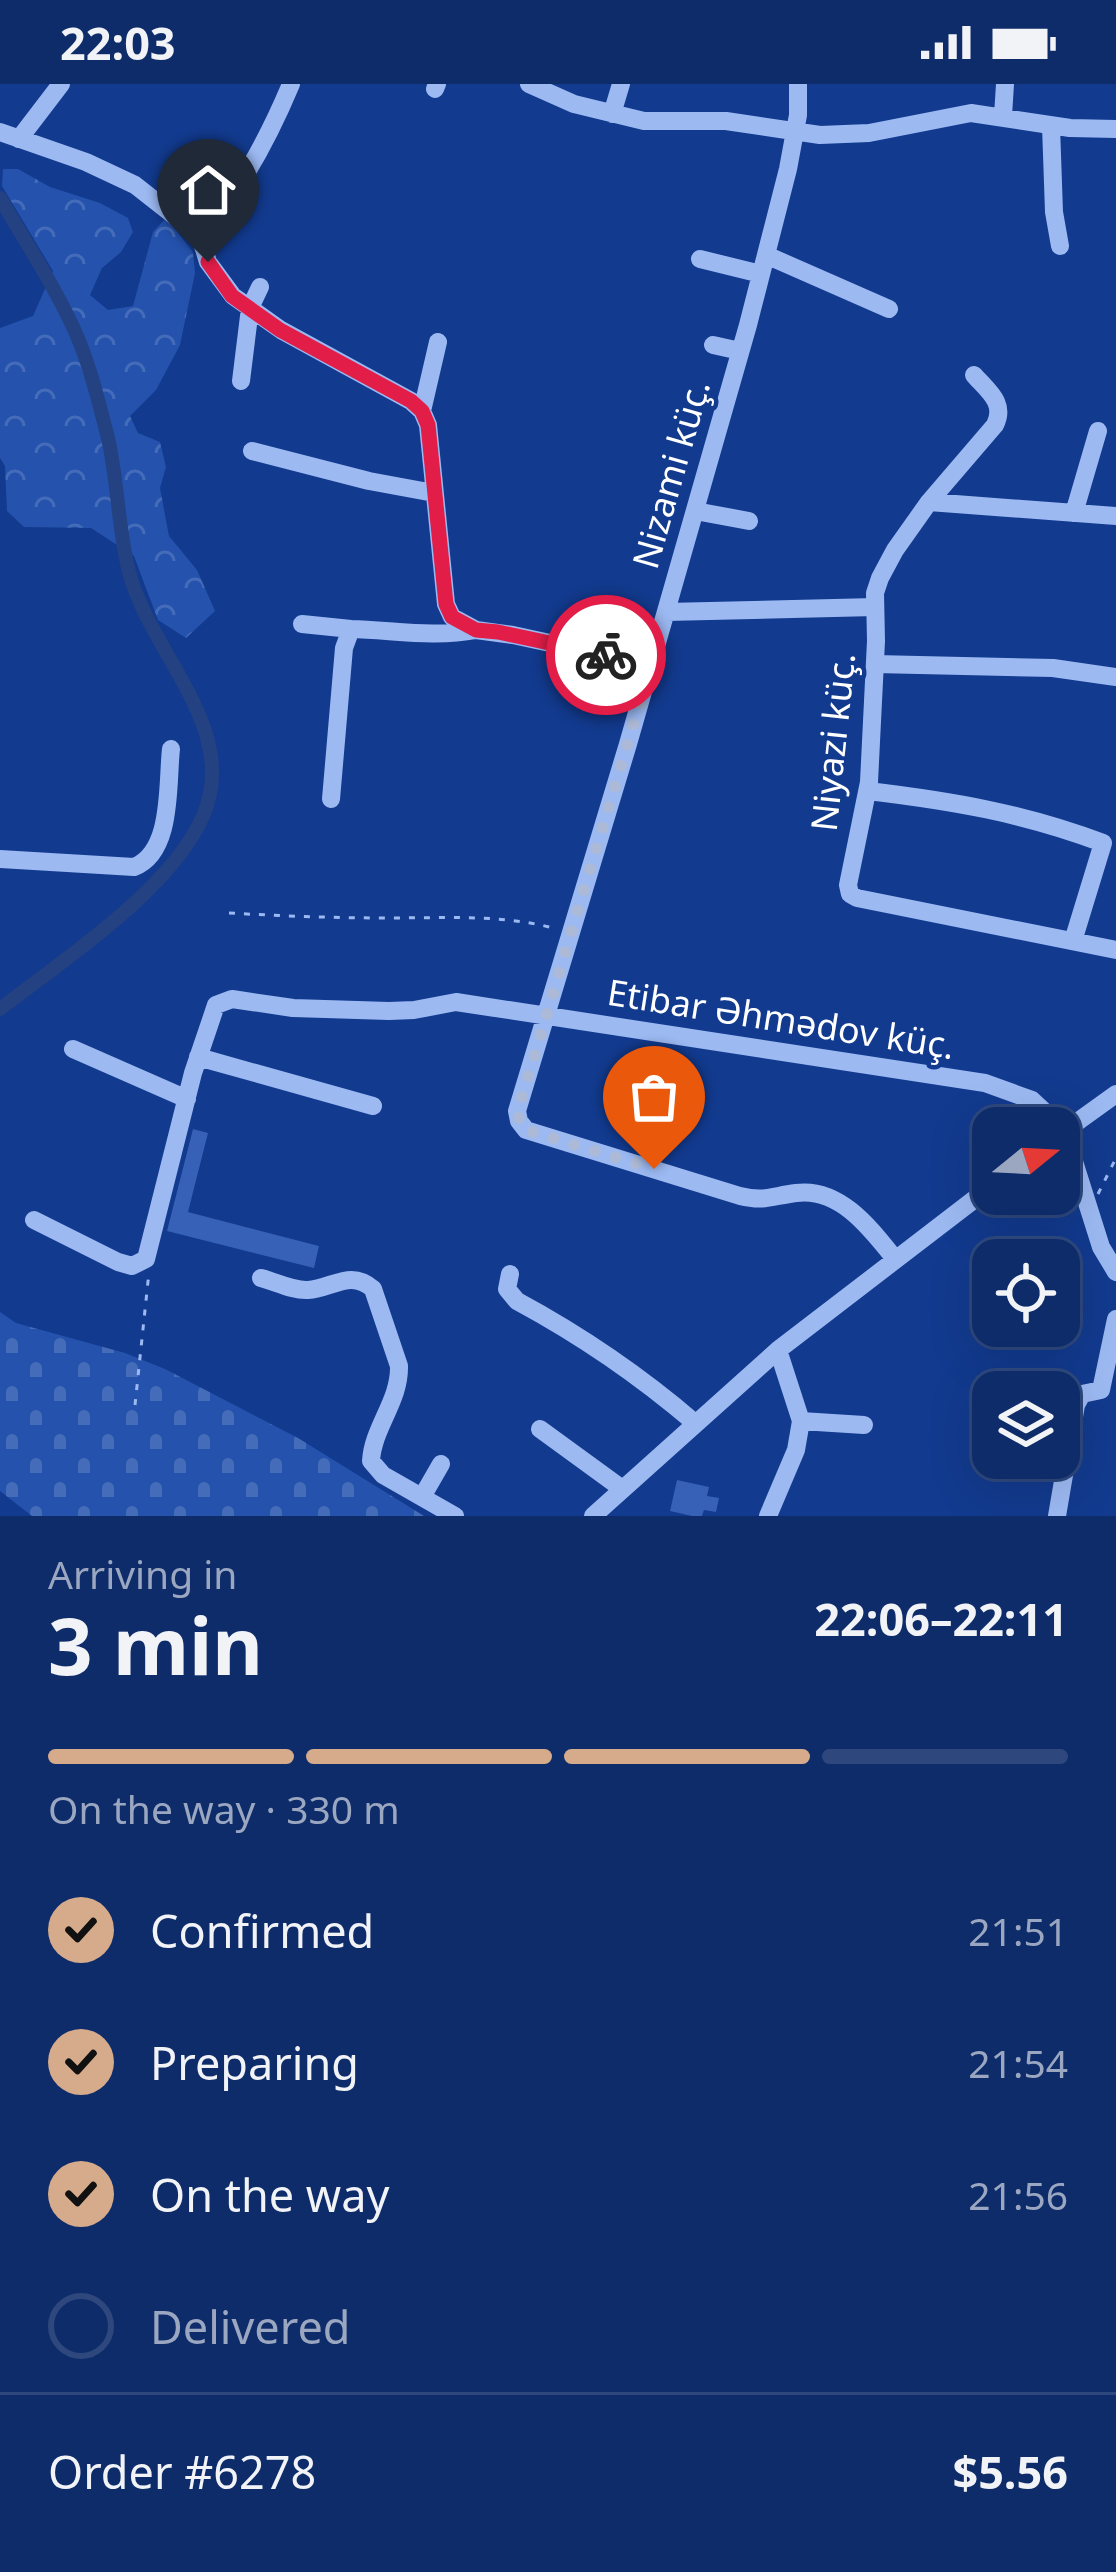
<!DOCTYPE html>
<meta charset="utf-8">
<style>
:root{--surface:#0e2c6a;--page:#1c3872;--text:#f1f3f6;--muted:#9ba7c1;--line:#2e487e;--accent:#d6ab8b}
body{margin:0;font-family:"Noto Sans",sans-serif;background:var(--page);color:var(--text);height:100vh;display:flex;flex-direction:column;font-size:45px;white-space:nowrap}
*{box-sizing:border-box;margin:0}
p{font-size:39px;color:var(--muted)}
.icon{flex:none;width:66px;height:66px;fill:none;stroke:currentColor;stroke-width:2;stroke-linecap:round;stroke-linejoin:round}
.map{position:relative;height:1432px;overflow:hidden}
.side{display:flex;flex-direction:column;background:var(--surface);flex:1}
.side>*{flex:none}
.needle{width:78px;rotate:72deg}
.controls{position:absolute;left:972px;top:1023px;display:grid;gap:24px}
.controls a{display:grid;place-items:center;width:108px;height:108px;border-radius:24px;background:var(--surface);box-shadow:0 12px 48px #0002,0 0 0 3px var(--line);font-size:60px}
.pin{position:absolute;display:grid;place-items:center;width:102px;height:102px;color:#fff;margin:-123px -51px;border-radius:50% 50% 50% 0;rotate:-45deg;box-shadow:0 0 12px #0007}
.pin .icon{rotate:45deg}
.courier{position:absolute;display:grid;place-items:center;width:120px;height:120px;margin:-60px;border:9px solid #e11d48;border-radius:50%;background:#fff;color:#222;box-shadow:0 3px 15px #0007}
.headline em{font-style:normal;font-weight:700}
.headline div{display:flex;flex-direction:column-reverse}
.headline{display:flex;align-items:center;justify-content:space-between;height:204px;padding:0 48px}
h1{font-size:78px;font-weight:700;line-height:90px}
.bar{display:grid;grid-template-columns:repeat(4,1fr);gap:18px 12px;align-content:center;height:144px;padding:0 48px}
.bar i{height:15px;border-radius:9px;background:var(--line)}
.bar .active{background:var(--accent)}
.bar p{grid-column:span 4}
.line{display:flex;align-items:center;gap:30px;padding:0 48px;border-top:3px solid var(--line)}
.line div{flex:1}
ol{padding:0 48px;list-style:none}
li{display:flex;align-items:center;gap:36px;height:132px}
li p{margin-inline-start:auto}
li .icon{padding:12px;border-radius:50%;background:var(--accent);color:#111;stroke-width:4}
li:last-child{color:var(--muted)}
li i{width:66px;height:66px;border:6px solid var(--line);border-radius:50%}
.status{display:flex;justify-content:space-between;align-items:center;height:84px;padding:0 60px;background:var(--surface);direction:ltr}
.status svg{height:33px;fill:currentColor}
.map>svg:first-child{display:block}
.forest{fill:url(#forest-crowns)}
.cemetery{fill:url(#cemetery-stones)}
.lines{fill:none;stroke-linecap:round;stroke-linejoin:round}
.canal{stroke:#244281;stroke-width:14}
.building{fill:#3661b6}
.path{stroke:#9cb9f2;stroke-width:3;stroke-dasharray:6 9;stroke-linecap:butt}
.minor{stroke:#9cb9f2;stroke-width:18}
.done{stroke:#acbad7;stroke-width:12;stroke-dasharray:0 21.6}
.route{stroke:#e11d48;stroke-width:15}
.labels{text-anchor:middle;stroke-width:9;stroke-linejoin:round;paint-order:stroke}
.street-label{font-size:36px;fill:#fff;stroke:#123a8e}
</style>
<div class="status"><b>22:03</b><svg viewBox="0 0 49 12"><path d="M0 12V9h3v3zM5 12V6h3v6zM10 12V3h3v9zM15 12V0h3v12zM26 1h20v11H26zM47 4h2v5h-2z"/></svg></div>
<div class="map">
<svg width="1116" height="1432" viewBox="0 0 1116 1432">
<defs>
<pattern id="forest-crowns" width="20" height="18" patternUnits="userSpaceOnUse" patternTransform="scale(3)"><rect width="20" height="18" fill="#2452ad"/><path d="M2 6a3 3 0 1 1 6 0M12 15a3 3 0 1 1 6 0" fill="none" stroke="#456cb9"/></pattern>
<pattern id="cemetery-stones" width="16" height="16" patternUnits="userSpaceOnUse" patternTransform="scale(3)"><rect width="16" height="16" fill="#2452ad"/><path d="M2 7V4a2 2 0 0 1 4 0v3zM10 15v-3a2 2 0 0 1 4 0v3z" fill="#456cb9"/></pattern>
</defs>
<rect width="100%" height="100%" fill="#123a8e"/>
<path class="forest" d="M3,85H18L50,103L100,119L128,134L133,148L121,168L102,184L90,211L108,226L133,222L153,148L166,134L193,168L195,189L180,261L156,306L130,332L138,349L160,358L166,383L160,404L169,452L197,486L215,527L186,554L158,536L134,472L91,444L24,443L7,427L5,382L0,374V244L33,232L53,187L2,102Z"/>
<path class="cemetery" d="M0,1228L16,1239L125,1269L165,1285L298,1354L424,1432H32L0,1407Z"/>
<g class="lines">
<path class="canal" d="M0,114C24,156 52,197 72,241C89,276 98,316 108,354C118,398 118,445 129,488C150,569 241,645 203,732C171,806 63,876 0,925"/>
</g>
<path class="building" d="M193,1045L208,1049L188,1128L319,1162L314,1184L167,1147Z
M677,1396L709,1403L707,1412L719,1414L716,1428L704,1426L702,1432H692L670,1427Z"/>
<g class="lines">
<path class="path" d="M229,829C282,832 335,834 389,834C446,834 502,830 557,845
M1098,1110L1116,1074
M135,1321L149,1188"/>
<path class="minor" d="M529,0L574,20L644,37H726L820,51L869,49L971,29L1070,44L1116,45
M798,0V31L788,85L748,241L628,660L517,1027L519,1037L526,1046L740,1112C765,1118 772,1112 796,1109C840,1103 871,1145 895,1175
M435,5L437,0
M612,30L621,0
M1003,32L1005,0
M1051,42L1054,128L1060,162
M0,48L86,78L135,101L200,152L208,178L233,212L281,246L411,317L422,327L428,341L446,520L452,533L476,546L513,551L651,581
M19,55L61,0
M200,152C240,108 268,55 291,0
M766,171L889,225
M700,175L761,190
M713,261L740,267
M974,291C988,307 1006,319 995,341L929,418L895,466L880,494L875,509L876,557L869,698L848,801L850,810L857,814L1116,866
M241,297L250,224L260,203
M422,327L438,258
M252,367L369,397L434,409
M929,418L1116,432
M695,427L749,437
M1074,429L1098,347
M666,528L875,523
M302,540L351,545
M875,580L1053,584L1116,593
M868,707C952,717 1023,729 1103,759L1073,857
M331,715L344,564L351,545C393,546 434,554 476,546
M0,775L134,783C173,768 167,700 171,665
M73,965L187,1015
M198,973L373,1022
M1059,1051L1116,1010
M34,1136L118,1178L132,1182L146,1175L193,989L216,921L232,915L293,924L389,927L414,926L456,918L985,999L1032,1016L1064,1046L1101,1163L1116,1188
M510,1190L507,1205L517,1217C582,1252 639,1291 695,1339
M261,1194C276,1198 293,1207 308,1206C333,1204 351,1185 373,1205L399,1282C400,1317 373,1343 371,1377L383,1391L455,1432
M801,1337L864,1341
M540,1345L621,1404
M422,1413L441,1380
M593,1432L778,1266L993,1101
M768,1432L796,1366L801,1337L778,1266
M1057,1432L1076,1321L1082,1310L1101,1306L1116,1235"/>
</g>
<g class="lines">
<path class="done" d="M606,571L651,581L518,1027L519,1037L526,1046L654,1085"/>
<path class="route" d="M208,178L232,212L280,246L411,317L422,327L428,341L446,520L452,533L476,546L498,548L606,571"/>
</g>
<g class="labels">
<g class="street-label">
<text transform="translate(671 390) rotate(-74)" y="13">Nizami küç.</text>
<text transform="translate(833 658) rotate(-84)" y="13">Niyazi küç.</text>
<text transform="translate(781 935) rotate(9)" y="13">Etibar Əhmədov küç.</text>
</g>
</g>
</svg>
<div class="controls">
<a><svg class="needle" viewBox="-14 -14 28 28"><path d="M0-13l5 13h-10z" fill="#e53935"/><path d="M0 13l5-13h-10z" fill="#9ba7c1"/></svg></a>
<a><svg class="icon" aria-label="locate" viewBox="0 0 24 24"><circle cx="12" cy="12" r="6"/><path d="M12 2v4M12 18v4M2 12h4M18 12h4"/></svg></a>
<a><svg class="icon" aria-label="layers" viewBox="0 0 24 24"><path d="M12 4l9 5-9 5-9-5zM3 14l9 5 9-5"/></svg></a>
</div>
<div class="pin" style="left:654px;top:1085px;background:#ea580c"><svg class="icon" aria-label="bag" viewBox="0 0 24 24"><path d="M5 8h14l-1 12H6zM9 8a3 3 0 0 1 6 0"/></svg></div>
<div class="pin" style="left:208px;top:178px;background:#1f2937"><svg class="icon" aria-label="home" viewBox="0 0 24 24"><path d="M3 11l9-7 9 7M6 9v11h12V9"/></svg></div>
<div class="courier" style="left:606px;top:571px"><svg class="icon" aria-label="bike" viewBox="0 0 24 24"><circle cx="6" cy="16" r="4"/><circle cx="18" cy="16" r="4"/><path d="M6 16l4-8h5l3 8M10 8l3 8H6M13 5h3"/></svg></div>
</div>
<section class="side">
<div class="headline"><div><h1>3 min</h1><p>Arriving in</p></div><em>22:06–22:11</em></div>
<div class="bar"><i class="active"></i><i class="active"></i><i class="active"></i><i></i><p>On the way · 330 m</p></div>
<ol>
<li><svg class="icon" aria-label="check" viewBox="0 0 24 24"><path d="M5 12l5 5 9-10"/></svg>Confirmed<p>21:51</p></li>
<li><svg class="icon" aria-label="check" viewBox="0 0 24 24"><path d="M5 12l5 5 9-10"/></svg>Preparing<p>21:54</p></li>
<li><svg class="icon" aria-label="check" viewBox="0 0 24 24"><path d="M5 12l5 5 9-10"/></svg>On the way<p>21:56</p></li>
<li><i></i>Delivered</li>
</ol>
<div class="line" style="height:156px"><div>Order #6278</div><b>$5.56</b></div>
</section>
